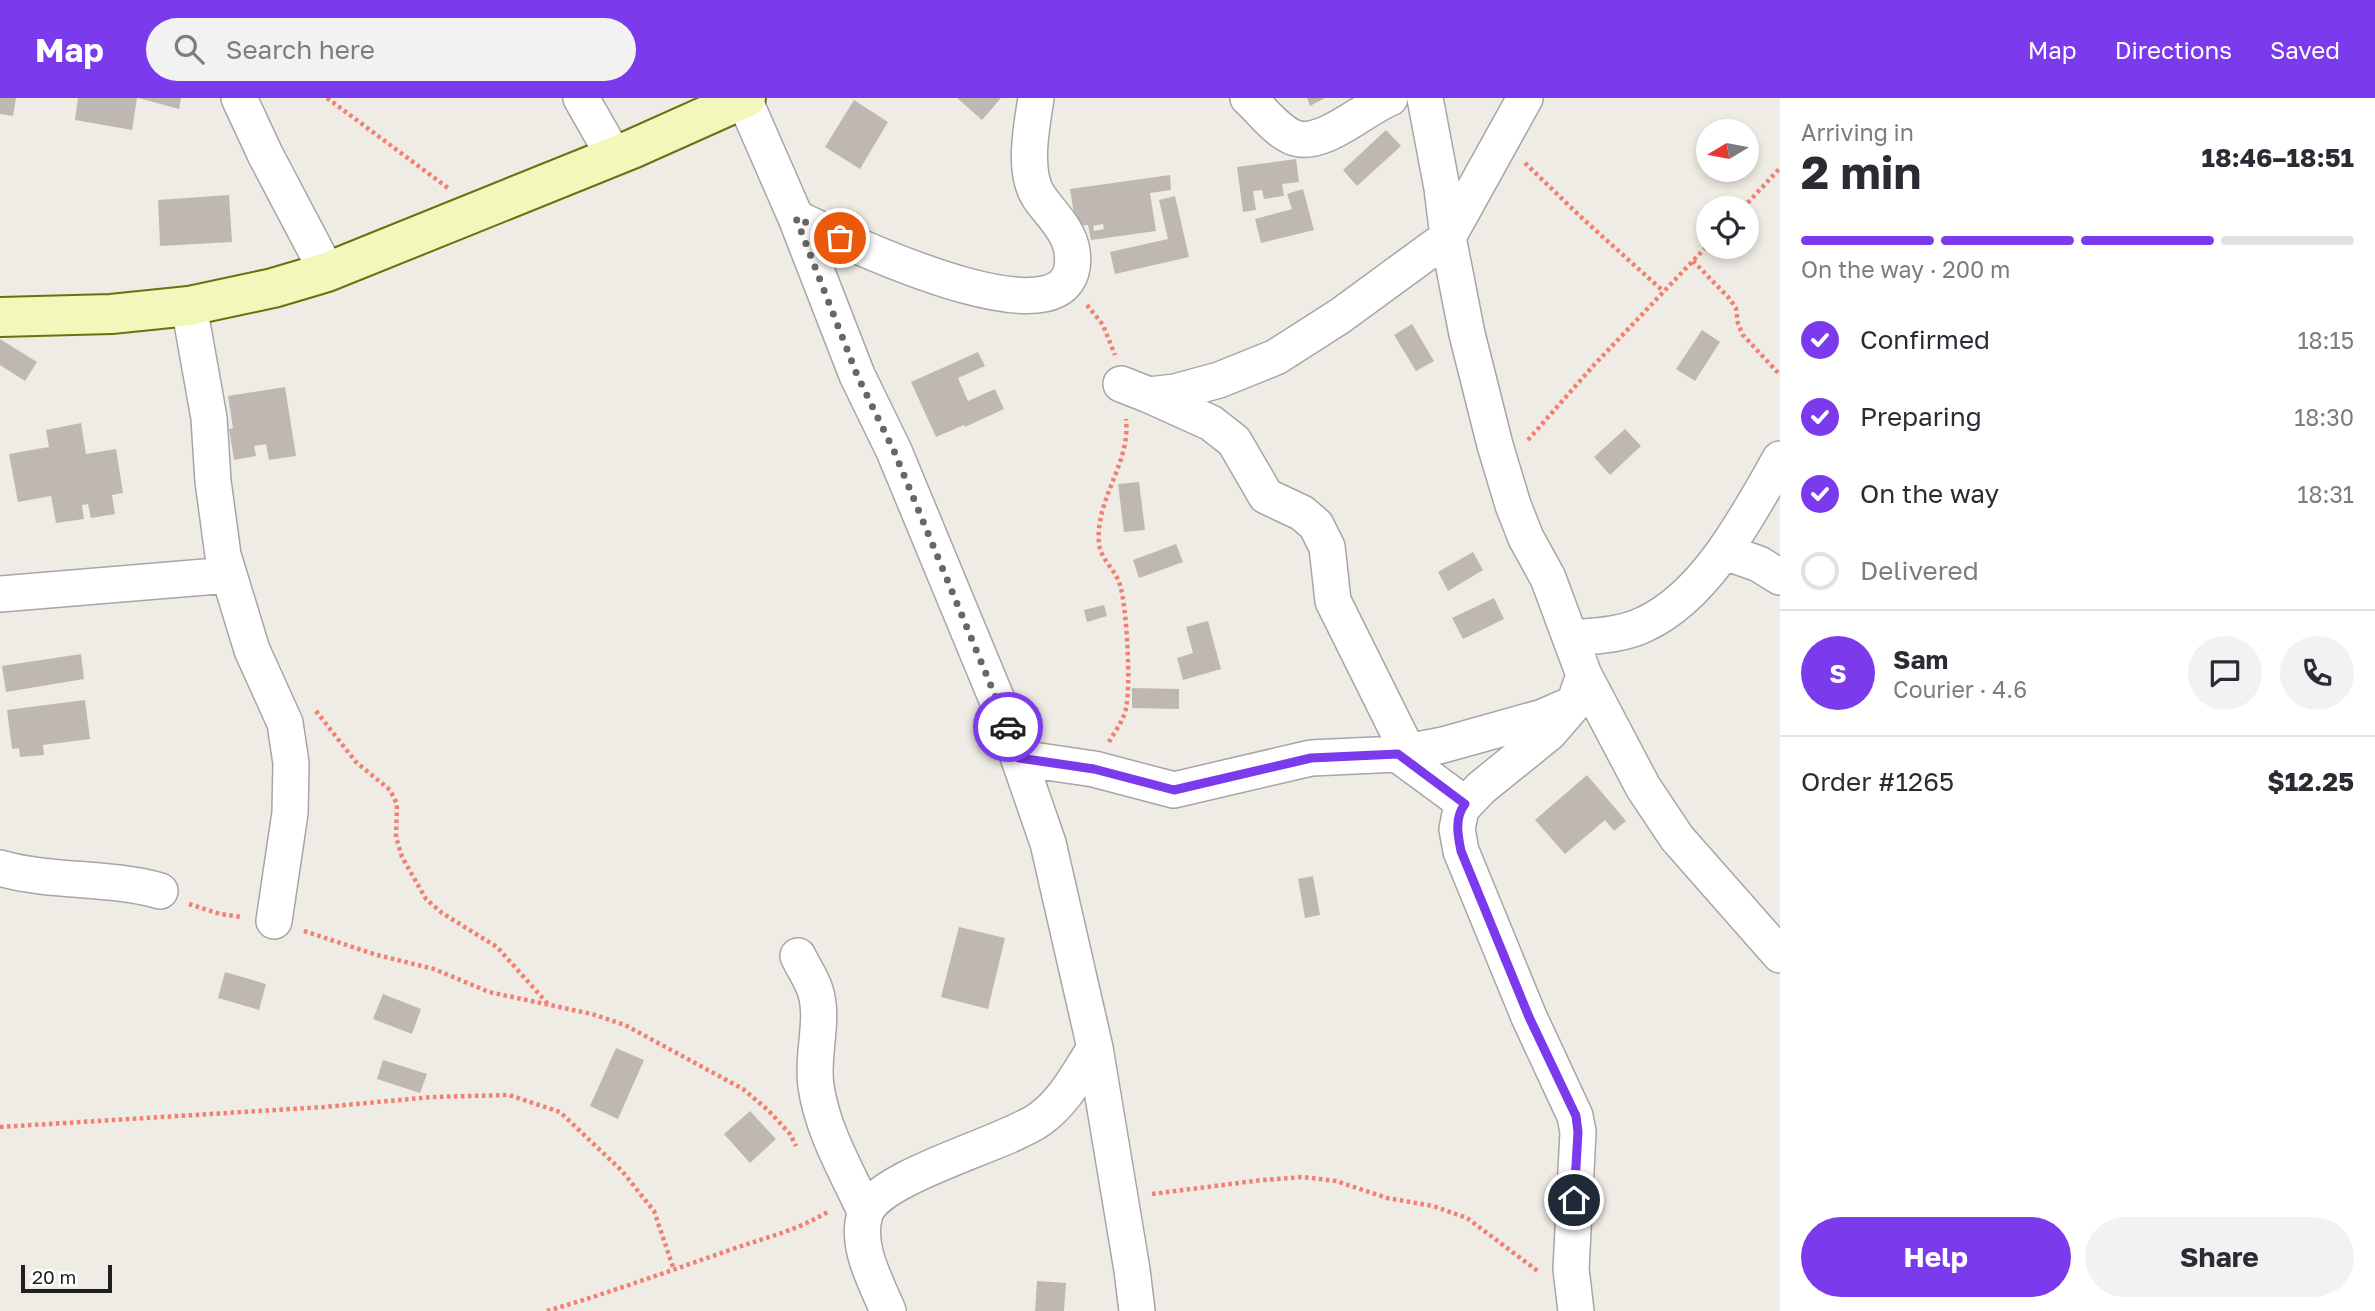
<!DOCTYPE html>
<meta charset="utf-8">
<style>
:root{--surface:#fff;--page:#f2f2f3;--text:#2b2b33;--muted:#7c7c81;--line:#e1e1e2;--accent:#7c3aed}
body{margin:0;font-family:"Golos Text",sans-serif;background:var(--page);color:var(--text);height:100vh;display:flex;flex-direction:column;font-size:26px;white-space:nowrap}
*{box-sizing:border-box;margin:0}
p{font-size:23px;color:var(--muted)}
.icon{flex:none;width:38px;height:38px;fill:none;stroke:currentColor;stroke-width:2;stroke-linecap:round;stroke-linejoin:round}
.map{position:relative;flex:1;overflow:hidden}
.sheet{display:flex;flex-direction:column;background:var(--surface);width:595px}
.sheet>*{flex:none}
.needle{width:46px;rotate:260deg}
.buttons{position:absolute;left:1696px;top:21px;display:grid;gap:14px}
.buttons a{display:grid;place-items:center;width:63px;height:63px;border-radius:50%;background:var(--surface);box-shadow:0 4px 10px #0003;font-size:35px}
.scale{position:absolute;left:21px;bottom:18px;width:91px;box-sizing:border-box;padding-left:7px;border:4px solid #1f1f1f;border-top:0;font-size:19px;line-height:24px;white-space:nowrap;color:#1f1f1f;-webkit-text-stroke:5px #fff;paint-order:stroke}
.pin{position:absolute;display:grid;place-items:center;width:60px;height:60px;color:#fff;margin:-30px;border:4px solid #fff;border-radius:50%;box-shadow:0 2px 7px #0007}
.courier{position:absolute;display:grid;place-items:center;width:70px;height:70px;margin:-35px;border:5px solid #7c3aed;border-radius:50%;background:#fff;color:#222;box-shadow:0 2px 9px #0007}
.overview em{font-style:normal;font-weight:700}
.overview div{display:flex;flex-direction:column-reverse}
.overview{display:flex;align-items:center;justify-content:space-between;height:119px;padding:0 21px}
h1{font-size:46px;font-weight:700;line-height:52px}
.bar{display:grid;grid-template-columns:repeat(4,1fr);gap:10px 7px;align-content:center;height:84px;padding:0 21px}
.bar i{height:9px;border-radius:5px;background:var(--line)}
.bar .current{background:var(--accent)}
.bar p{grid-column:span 4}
.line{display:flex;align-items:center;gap:18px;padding:0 21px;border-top:2px solid var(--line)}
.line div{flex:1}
.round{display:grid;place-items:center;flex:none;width:74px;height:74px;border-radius:37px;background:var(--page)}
ol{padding:0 21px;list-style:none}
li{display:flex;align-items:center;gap:21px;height:77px}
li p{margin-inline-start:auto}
li .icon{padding:7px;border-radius:50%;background:var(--accent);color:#fff;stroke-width:4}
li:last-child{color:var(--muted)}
li i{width:38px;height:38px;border:4px solid var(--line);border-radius:50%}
.button{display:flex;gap:14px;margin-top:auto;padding:14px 21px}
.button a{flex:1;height:80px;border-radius:42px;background:var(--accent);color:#fff;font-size:28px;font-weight:700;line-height:80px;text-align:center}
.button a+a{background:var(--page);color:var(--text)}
header{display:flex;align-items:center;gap:42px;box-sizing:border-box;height:98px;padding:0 35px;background:var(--accent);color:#fff}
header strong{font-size:33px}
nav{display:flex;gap:38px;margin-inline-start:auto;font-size:24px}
.search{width:490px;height:63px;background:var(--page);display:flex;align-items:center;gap:18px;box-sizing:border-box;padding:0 24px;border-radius:38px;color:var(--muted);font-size:26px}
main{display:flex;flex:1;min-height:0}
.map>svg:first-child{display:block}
.building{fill:#bfb8b2;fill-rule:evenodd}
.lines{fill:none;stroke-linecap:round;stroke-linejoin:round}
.street-casing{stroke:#a6a6a6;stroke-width:38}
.secondary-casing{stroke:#66720a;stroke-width:42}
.path{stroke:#f47f71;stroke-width:4.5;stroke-dasharray:3.5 3.5;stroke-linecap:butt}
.street{stroke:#fff;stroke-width:35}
.secondary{stroke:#f4f7bb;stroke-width:38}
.done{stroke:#686764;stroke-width:7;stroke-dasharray:0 12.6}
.route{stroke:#7c3aed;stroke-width:9}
</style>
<header>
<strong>Map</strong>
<div class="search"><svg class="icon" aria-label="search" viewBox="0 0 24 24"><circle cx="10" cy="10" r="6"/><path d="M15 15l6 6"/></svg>Search here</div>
<nav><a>Map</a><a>Directions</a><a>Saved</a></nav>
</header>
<main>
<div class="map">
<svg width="1780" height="1213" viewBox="0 0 1780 1213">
<rect width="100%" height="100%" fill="#efece5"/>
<path class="building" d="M0,0H16L13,18L0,16Z
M78,0H137L132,32L75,22Z
M138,0H181L179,11Z
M957,0H1001L982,22Z
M1307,0H1325L1310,8Z
M854,2L888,24L860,71L825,49Z
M1386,32L1401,48L1357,88L1343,72Z
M1296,61L1299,84L1282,86L1284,98L1264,101L1262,92L1253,93L1256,112L1243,114L1237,69Z
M1170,77L1171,92L1150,95L1156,133L1091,142L1088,127L1076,128L1070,91ZM1103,126L1104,131L1094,133L1093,128Z
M1303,91L1314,132L1261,145L1255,121L1292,111L1287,96Z
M229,97L232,144L160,148L158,102Z
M1175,98L1189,159L1115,176L1110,154L1168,141L1159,102Z
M1412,226L1434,263L1416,273L1394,237Z
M1702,232L1720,244L1695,283L1676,271Z
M0,241L37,264L25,283L0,267Z
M978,254L985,268L958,280L968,303L995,291L1004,311L965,329L964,327L936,339L911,284Z
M285,289L296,358L269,362L266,346L254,348L256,358L234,362L229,331L233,330L228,298Z
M81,325L86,356L116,351L123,395L112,397L115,416L91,420L88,406L82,407L84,421L56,425L51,398L18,404L9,356L49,349L46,332Z
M1625,331L1641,348L1610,377L1594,359Z
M1139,384L1145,432L1124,434L1118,386Z
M1176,446L1183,464L1139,480L1133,462Z
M1473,454L1483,472L1448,493L1438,474Z
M1494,500L1504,521L1463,541L1452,520Z
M1104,507L1107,518L1087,524L1084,512Z
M1208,523L1221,571L1183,582L1177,560L1193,555L1186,529Z
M81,556L84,581L6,594L2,568Z
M1132,590L1179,591V611L1132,610Z
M85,602L90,641L43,647L44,657L20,659L19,650L12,651L7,612Z
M1587,677L1626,723L1614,733L1605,722L1565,756L1535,722Z
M1313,778L1320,817L1305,820L1298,781Z
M959,829L1005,840L988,911L941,899Z
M225,874L266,886L259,912L218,900Z
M383,896L421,911L412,936L373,921Z
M616,950L644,962L618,1021L590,1008Z
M383,962L427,976L420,995L377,981Z
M750,1013L776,1041L750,1065L724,1036Z
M1037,1183L1066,1185L1064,1213H1035Z"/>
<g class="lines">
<g class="street-casing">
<path id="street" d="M239,0L265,56L327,174
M581,0L614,58
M1248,0C1262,12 1277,34 1295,40C1323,49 1363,11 1390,0
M1425,0L1442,90L1448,139L1467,236L1495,347L1513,407L1526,440L1548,480L1584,577L1643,689L1677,740L1780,857
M744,1L796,120L857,277L894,353L1005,621L1048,745L1095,950L1132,1172L1137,1213
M796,120C833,137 1087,263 1072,153C1069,132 1050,115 1039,99C1022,74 1032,27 1036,0
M189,208L209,320L213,383L223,457L252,552L285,625L291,665L290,715L274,823
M1121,286L1149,297L1175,294L1219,282L1276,259L1340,218L1448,139L1525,0
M1149,297L1211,325L1234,343L1266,398L1302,415L1316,427L1327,449L1333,503L1408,654
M1725,454L1759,466L1780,479
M0,496L229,477
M1572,540C1596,538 1623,537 1645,526C1707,497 1748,417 1780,361
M1397,656L1465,706
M1019,660L1094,671L1174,692L1311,660L1397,656L1443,647L1543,619L1568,608
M0,770C52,785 108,778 160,793
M798,858C803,869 811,880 815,892C825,922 811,957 816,988C822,1032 847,1074 865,1113
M888,1213C876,1184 855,1148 865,1116C877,1078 1006,1046 1040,1021C1066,1002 1078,976 1095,950
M1576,1213L1571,1171L1578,1034L1575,1018L1529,919L1461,753L1457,731L1461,711L1481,690L1549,635L1574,606L1584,577"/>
</g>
<g class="secondary-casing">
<path id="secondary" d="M0,219L111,216L189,208L273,190L327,174L632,51L746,0"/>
</g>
<path class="path" d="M327,0L448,90
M1525,65L1583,121L1663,193
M1743,110L1780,70
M1693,163L1728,199L1736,210L1738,226L1743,237L1780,277
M1087,207L1103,227L1115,257
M1528,342L1594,267L1708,147
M316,613L356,664L390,692L397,706L396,739L402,759L426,801L442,815L497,849L548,906
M1109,644C1115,633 1124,622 1126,610C1131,588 1127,510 1120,487C1116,472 1100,461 1099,445C1095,401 1131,365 1126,321
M189,806L220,816L241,819
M304,833L377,857L434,871L489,894L592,916L625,927L743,991L768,1012L790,1036L796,1048
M0,1029L324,1009L432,999L509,997L560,1014L622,1073L654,1113L674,1172
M1152,1096L1262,1082L1303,1079L1336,1083L1387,1100L1433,1108L1467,1120L1539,1174
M547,1213C609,1195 669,1173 730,1152C766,1139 797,1133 829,1113"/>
<use href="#street" class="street"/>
<use href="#secondary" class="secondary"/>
</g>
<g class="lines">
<path class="done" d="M840,140L796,120L857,277L894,353L1008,629"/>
<path class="route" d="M1008,629L1019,660L1094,671L1174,692L1311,660L1398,656L1465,706C1454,720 1458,738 1461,753L1529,919L1576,1018L1578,1034L1574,1102"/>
</g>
</svg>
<div class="buttons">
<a><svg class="needle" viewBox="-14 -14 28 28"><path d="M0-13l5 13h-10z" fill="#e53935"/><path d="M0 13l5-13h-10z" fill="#7c7c81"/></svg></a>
<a><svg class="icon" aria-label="locate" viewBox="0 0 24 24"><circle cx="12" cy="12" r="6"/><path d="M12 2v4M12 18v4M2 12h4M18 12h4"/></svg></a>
</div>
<div class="scale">20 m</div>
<div class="pin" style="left:840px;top:140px;background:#ea580c"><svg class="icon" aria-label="bag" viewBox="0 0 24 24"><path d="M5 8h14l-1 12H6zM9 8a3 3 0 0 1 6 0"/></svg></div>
<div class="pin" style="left:1574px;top:1102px;background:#1f2937"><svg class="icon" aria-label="home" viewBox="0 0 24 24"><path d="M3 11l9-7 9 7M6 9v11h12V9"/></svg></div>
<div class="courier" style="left:1008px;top:629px"><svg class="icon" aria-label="car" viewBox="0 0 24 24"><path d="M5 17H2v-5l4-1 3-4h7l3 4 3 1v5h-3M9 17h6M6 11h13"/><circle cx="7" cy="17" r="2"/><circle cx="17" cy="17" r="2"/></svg></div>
</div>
<section class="sheet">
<div class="overview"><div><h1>2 min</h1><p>Arriving in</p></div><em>18:46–18:51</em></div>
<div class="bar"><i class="current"></i><i class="current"></i><i class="current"></i><i></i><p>On the way · 200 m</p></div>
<ol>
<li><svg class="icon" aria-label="check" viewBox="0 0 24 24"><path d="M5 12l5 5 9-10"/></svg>Confirmed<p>18:15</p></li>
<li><svg class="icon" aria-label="check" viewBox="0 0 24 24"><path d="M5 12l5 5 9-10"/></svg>Preparing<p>18:30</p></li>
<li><svg class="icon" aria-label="check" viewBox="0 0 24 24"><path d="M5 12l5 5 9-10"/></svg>On the way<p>18:31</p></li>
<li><i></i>Delivered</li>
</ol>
<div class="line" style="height:126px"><b class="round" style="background:var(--accent);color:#fff">S</b><div><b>Sam</b><p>Courier · 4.6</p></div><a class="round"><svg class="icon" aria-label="chat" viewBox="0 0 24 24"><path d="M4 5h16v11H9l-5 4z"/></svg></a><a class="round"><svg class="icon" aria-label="phone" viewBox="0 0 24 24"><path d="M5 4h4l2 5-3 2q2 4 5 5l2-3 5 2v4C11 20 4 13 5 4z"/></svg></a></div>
<div class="line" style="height:91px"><div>Order #1265</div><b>$12.25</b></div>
<div class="button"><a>Help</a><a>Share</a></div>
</section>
</main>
